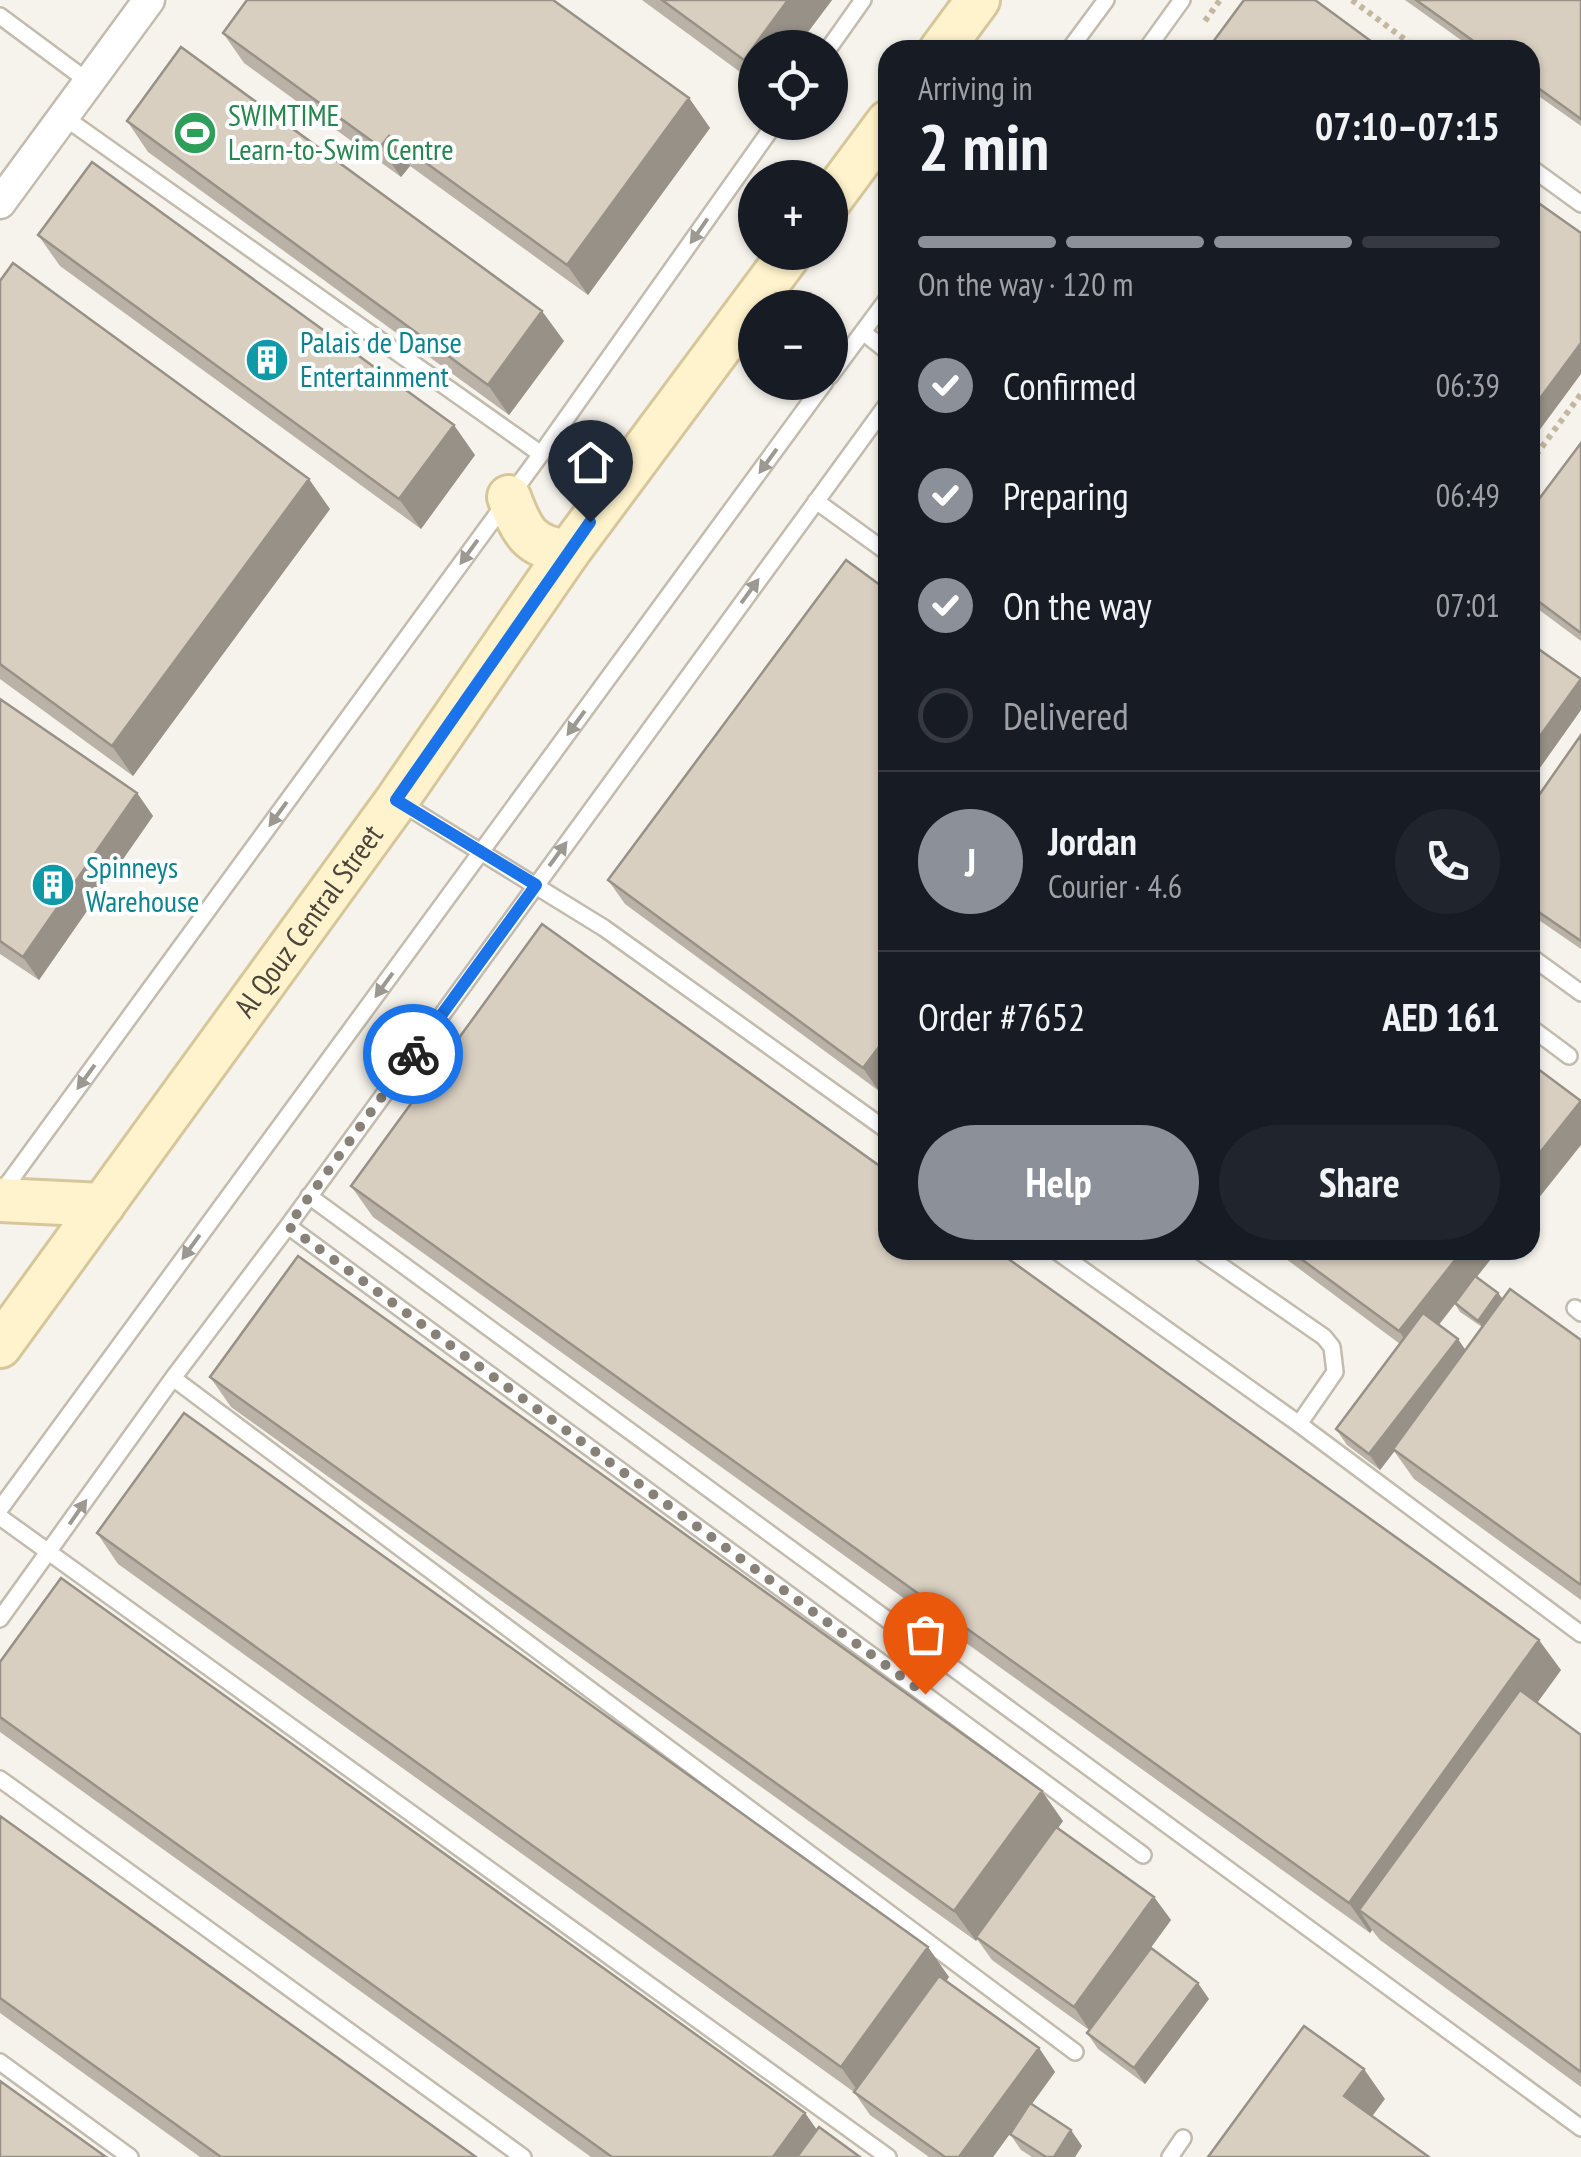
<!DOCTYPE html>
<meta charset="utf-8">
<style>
:root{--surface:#171b24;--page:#20242c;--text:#f1f3f6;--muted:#9ea1a6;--line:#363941;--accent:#8c9099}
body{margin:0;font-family:"PT Sans Narrow",sans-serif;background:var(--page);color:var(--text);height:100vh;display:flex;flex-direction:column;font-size:38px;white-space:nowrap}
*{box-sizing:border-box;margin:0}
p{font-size:32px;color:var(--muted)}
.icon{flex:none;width:55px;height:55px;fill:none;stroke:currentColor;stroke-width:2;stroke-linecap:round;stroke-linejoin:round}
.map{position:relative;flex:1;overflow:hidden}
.panel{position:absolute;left:878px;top:40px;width:662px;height:1220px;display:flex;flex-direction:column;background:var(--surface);border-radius:30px;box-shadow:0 2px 8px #0004}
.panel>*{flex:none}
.tools{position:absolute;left:738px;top:30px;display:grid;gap:20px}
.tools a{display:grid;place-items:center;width:110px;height:110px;border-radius:50%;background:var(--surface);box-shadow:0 2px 8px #0004;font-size:50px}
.pin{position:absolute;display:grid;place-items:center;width:85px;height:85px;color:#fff;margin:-102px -42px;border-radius:50% 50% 50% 0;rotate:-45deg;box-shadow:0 0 10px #0007}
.pin .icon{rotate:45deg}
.courier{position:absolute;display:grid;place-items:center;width:100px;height:100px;margin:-50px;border:8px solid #1a73e8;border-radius:50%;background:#fff;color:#222;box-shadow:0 2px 12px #0007}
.head em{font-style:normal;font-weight:600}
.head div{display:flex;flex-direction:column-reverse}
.head{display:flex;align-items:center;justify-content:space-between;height:170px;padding:0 40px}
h1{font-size:65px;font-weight:600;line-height:75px}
.bar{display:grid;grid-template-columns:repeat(4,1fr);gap:15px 10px;align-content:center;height:120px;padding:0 40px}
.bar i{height:12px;border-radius:8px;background:var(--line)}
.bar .active{background:var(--accent)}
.bar p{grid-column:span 4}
.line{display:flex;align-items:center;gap:25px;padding:0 40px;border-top:2px solid var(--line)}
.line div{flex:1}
.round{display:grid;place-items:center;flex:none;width:105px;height:105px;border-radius:52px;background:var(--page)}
ol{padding:0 40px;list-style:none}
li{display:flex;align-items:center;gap:30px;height:110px}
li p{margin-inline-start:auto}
li .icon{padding:10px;border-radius:50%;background:var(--accent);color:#fff;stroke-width:4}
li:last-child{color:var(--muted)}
li i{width:55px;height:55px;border:5px solid var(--line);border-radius:50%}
.button{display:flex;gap:20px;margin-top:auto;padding:20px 40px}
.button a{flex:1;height:115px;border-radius:60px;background:var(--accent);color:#fff;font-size:40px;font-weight:600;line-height:115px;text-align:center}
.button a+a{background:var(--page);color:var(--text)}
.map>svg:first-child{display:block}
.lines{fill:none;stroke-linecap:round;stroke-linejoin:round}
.lane-casing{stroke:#c2bbae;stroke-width:20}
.street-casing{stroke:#c2bbae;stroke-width:35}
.secondary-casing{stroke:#d6c79b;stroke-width:48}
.path{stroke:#c4b79f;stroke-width:6;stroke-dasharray:5 5;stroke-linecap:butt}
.lane{stroke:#fff;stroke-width:15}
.street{stroke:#fff;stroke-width:30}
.secondary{stroke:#fff3cd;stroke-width:42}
.wall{fill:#bab2a6;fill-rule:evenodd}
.shaded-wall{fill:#979187}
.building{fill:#d8cfc1;stroke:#979187;stroke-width:2.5}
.oneway{fill:#9c9892}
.done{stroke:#878178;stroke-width:10;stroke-dasharray:0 18}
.route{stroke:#1a73e8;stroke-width:12}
.labels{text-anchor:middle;stroke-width:8;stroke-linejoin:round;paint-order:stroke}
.leisure-label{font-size:30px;fill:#27864d;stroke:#fff;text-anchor:start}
.culture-label{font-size:30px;fill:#0d838f;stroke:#fff;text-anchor:start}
.street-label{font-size:30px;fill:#4b4439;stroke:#fff}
</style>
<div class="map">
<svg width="1581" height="2157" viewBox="0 0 1581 2157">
<rect width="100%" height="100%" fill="#f6f3ec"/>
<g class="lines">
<g class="lane-casing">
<path id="lane" d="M0,16L89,82
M829,48L863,0
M1069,50L1106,0
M1146,50L1182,0
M64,117L541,454
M1530,167L1581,204
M863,332L888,352
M830,376L888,298
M816,501L888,553
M398,801L604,928L888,1131
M1530,956L1581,993
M1530,1027L1569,1056
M1,1193L541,454L776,122
M309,1196L1581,2128
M288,1226L1143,1855
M1055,1250L1299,1424L1581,1634
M1198,1250L1324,1337L1332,1347L1335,1372L1299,1424
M1575,1308L1581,1313
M173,1378L1075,2052
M0,1509L825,382
M0,1517L888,2157
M0,1619L173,1378L288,1226L888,403
M0,1779L523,2157
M0,2062L130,2157
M1170,2157L1183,2138"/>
</g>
<g class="street-casing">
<path id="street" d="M0,203L149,0"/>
</g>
<g class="secondary-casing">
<g id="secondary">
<path d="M941,50L978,0"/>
<path d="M830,200L888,122"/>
<path d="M509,497C522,532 529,547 568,552"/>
<path d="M0,1200L103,1205"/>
<path id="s1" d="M0,1346L397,800L568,552L791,252"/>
</g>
</g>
<path class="path" d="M1352,0L1419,50
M1205,21L1220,0
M1530,463L1581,394"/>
<use href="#lane" class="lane"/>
<use href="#street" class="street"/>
<use href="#secondary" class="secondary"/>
</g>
<path class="wall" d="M642,0H832L796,48H755V83Z
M1405,0H1581V126L1530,90V50H1475Z
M223,33L689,98L710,128L588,295L410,166L401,177L244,63Z
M127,121L564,341L509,415L148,152Z
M38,235L475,455L421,529L60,266Z
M0,281L330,509L133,776L0,679Z
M1581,443V641L1530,603V511Z
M888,591V1080L879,1091L625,904L608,880Z
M0,699L137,793L153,816L39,980L0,954Z
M1581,735V949L1530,914V808Z
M351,1186L1561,1670L1537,1703L1581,1735V2087L1380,1940L1372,1930L1370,1933L373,1217Z
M1274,1250H1498L1477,1277L1498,1293L1503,1299L1581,1340V1600L1414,1479L1394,1451L1380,1470L1347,1445L1336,1429L1400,1344ZM1455,1304L1460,1312L1482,1327L1465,1350L1439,1325Z
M210,1377L1063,1821L1058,1828L1154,1897L1171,1920L1131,1975L1209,1999L1145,2084L1098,2049L1087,2033L1089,2030L992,1960L977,1939L976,1941L231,1407Z
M97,1533L949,1977L946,1981L1039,2048L1055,2072L1032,2104L1082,2146L1075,2157H1032L1021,2150L1010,2134L1014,2128L993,2157H929L870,2115L854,2092L118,1564Z
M0,1662L805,2113L817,2130L860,2157H591L0,1732Z
M0,1816L476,2157H200L0,2013Z"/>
<path class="shaded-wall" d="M788,0H832L796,48H755V76L744,60Z
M689,98L710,128L588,295L567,265Z
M389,136L410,166L401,177L380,147Z
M542,311L564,341L509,415L488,385Z
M1581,343V374L1530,443V412Z
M454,425L475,455L421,529L399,499Z
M309,479L330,509L133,776L112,746Z
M1581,679V710L1530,782V750Z
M137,793L153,816L39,980L23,957Z
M888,1035V1080L879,1091L863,1068Z
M1581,1101V1145L1530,1209V1165Z
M1463,1250H1498L1415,1354L1399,1331Z
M1498,1293L1504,1301L1484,1329L1478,1321Z
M1458,1339L1469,1355L1380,1470L1369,1454Z
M1539,1640L1561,1670L1377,1924L1359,1910L1372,1930L1370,1933L1349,1903Z
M1042,1791L1063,1821L976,1941L954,1911Z
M1154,1897L1171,1920L1090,2031L1074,2007Z
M928,1947L949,1977L862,2097L841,2067Z
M1198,1983L1209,1999L1145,2084L1134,2068Z
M1039,2048L1055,2072L993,2157H959Z
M1364,2069L1385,2099L1365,2126L1344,2096Z
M805,2113L826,2143L816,2157H773Z
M1071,2130L1082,2146L1075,2157H1054Z"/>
<path class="building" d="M247,0H553L689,98L567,265L389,136L380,147L223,33Z
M662,0H788L744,60Z
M1244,0H1315L1383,50H1207Z
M1416,0H1581V119L1530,82V50H1486Z
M181,47L542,311L488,385L127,121Z
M92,162L454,425L399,499L38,235Z
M1530,197L1581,233V343L1530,412Z
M13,263L309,479L112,746L0,664V281Z
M1581,443V633L1530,595V511Z
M846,560L888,591V1035L863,1068L608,880Z
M1530,643L1581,679L1530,750Z
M0,699L137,793L23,957L0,941Z
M1581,735V941L1530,906V808Z
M542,924L888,1172V1250H996L1539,1640L1349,1903L351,1186Z
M1530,1063L1581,1101L1530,1165Z
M1289,1250H1463L1399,1331Z
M298,1256L1042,1791L954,1911L210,1377Z
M1475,1276L1498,1293L1478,1321L1455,1303Z
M1510,1289L1581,1340V1585L1393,1449Z
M1423,1313L1458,1339L1369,1454L1336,1429Z
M184,1413L928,1947L841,2067L97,1533Z
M61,1578L805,2113L773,2157H612L0,1717V1662Z
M1520,1690L1581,1735V2072L1359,1910Z
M0,1816L476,2157H221L0,1998Z
M1056,1827L1154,1897L1074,2007L976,1937Z
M1151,1948L1198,1983L1134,2068L1087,2033Z
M939,1976L1039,2048L959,2157H945L854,2092Z
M1304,2026L1364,2069L1344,2096L1429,2157H1208Z
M0,2081L106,2157H0Z
M1030,2103L1071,2130L1054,2157H1046L1010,2134Z
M819,2127L860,2157H797Z"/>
<defs><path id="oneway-solid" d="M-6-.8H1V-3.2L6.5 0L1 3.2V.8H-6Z" transform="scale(2.5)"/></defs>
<g class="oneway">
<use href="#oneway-solid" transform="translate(699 231) rotate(125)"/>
<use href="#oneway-solid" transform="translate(768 461) rotate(126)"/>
<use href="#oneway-solid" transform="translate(469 552) rotate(126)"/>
<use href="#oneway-solid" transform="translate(750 591) rotate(-54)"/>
<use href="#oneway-solid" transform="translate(576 723) rotate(126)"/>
<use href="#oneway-solid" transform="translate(278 814) rotate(126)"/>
<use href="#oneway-solid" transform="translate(558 854) rotate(-54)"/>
<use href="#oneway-solid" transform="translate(384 985) rotate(126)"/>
<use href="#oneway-solid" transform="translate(86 1077) rotate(126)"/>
<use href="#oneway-solid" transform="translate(191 1247) rotate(126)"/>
<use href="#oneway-solid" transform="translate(78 1512) rotate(-55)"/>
</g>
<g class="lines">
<path class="done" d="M413,1054L288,1226L925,1694"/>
<path class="route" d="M413,1054L536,885L396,800L590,522"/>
</g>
<defs>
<g id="stadium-disc" transform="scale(2.25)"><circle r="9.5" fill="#2e9e5b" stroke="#fff"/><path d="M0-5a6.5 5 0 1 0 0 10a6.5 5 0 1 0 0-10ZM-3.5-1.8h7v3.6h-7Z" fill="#fff"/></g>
<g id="building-disc" transform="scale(2.25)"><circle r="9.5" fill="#0f9aa8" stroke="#fff"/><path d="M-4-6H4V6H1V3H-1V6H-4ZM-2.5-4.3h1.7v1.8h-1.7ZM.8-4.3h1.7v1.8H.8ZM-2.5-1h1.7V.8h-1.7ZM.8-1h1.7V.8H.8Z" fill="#fff"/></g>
</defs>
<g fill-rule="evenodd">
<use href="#stadium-disc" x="195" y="133"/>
<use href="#building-disc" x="267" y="360"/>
<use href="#building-disc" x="53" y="885"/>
</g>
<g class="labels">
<g class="leisure-label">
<text x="228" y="126">SWIMTIME<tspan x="228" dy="34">Learn-to-Swim Centre</tspan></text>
</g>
<g class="culture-label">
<text x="300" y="353">Palais de Danse<tspan x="300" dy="34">Entertainment</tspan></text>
<text x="86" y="878">Spinneys<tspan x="86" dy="34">Warehouse</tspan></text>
</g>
<g class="street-label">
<text dy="10" stroke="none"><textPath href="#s1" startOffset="525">Al Qouz Central Street</textPath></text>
</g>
</g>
</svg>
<div class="tools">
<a><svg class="icon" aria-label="locate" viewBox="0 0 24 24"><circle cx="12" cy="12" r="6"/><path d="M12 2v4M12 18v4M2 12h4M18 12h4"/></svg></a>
<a>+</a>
<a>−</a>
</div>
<div class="pin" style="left:925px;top:1694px;background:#ea580c"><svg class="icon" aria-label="bag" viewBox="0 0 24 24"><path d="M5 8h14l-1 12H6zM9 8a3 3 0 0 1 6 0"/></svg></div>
<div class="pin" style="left:590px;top:522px;background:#1f2937"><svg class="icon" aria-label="home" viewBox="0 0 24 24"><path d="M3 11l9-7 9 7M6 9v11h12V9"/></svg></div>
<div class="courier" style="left:413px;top:1054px"><svg class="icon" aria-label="bike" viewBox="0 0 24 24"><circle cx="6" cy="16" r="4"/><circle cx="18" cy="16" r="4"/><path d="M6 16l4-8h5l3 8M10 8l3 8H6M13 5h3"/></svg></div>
<section class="panel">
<div class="head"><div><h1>2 min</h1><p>Arriving in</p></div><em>07:10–07:15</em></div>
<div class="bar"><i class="active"></i><i class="active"></i><i class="active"></i><i></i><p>On the way · 120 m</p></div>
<ol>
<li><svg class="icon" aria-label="check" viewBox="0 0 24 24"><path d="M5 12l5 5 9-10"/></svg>Confirmed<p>06:39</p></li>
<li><svg class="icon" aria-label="check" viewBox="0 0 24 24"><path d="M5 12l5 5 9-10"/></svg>Preparing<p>06:49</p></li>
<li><svg class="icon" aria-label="check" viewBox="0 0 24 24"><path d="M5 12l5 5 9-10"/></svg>On the way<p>07:01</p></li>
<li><i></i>Delivered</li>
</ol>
<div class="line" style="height:180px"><b class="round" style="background:var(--accent);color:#fff">J</b><div><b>Jordan</b><p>Courier · 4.6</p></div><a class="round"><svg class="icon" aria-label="phone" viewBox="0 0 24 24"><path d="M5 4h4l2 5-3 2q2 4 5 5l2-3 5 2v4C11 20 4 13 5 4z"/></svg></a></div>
<div class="line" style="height:130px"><div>Order #7652</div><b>AED 161</b></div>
<div class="button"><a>Help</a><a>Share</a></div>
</section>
</div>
